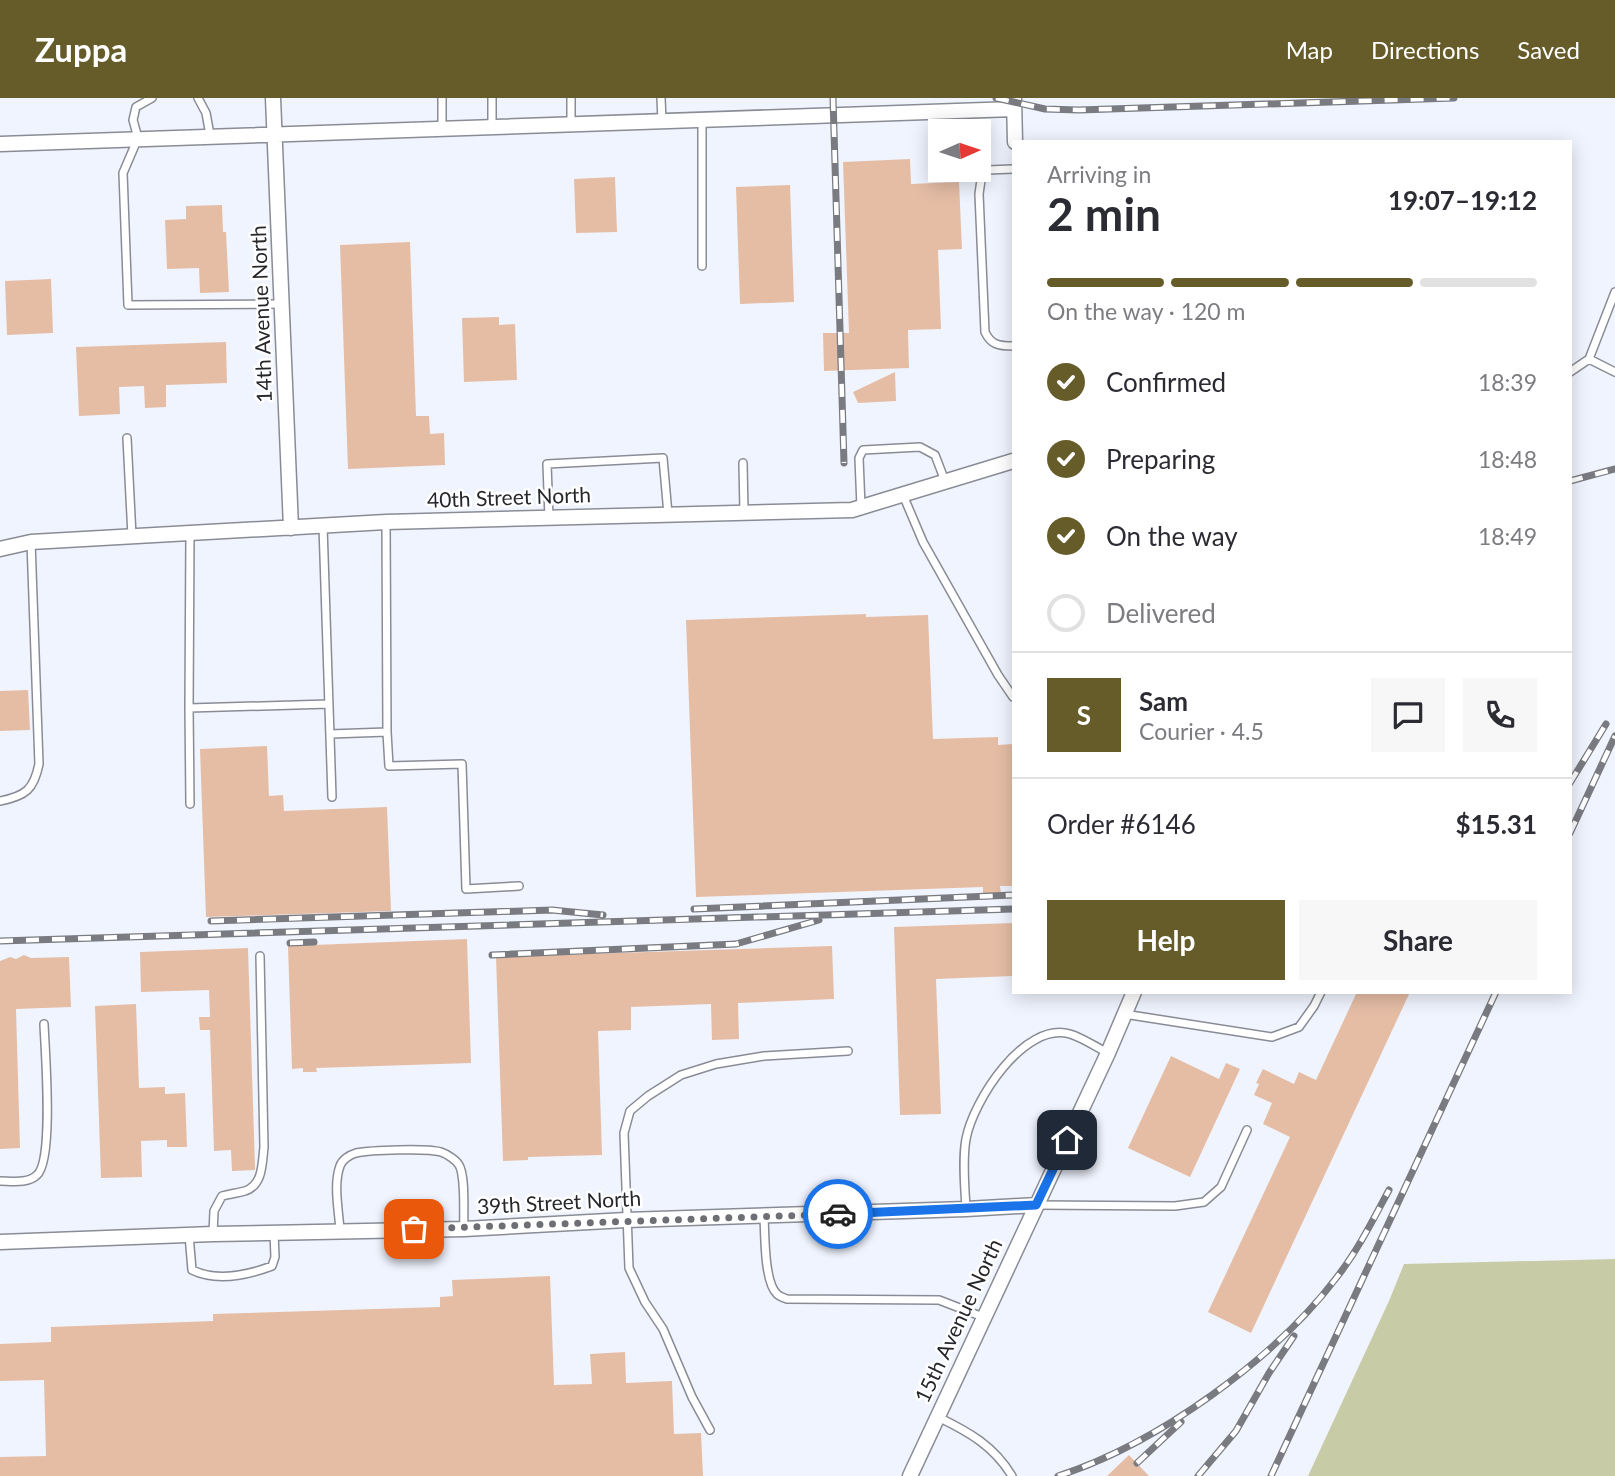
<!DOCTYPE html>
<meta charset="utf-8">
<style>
:root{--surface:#fff;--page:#f7f7f7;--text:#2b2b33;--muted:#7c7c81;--line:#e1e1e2;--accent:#665c29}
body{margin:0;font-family:Lato,sans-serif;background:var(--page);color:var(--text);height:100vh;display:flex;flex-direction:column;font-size:26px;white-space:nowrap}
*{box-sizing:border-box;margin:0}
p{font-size:23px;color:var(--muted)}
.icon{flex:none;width:38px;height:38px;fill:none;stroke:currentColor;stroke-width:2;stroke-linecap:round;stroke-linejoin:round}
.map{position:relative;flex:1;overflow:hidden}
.drawer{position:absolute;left:1012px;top:42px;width:560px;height:854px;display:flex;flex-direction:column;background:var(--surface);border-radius:0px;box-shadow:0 4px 18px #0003}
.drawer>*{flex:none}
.needle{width:46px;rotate:87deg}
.controls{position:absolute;left:928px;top:21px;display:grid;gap:14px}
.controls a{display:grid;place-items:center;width:63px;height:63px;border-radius:0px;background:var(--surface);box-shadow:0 4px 18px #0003;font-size:35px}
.pin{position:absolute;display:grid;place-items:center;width:60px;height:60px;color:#fff;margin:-30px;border-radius:14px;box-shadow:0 4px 10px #0006}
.courier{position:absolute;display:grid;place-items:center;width:70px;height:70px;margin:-35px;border:5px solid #1a73e8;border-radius:50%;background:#fff;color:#222;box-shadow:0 2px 9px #0007}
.head em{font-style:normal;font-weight:700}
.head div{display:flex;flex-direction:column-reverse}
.head{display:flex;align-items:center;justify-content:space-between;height:119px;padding:0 35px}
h1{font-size:46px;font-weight:700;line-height:52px}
.bar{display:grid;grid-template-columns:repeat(4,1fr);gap:10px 7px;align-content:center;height:84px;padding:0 35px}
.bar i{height:9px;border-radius:5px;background:var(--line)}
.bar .on{background:var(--accent)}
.bar p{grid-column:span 4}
.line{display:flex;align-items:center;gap:18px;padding:0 35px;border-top:2px solid var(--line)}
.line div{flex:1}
.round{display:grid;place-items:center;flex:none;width:74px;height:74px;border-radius:0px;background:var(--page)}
ol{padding:0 35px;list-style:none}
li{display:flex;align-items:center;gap:21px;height:77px}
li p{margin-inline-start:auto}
li .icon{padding:7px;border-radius:50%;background:var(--accent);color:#fff;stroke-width:4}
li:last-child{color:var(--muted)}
li i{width:38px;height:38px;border:4px solid var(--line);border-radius:50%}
.action{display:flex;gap:14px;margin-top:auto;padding:14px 35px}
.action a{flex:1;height:80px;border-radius:0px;background:var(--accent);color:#fff;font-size:28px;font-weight:700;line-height:80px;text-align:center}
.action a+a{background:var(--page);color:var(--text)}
header{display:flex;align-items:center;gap:42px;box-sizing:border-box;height:98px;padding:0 35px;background:var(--accent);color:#fff}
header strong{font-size:33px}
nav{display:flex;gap:38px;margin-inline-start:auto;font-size:24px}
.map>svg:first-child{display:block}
.green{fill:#c7cba6}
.building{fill:#e5bda5}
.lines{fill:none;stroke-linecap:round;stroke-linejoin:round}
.service-casing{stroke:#898c95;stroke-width:10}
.minor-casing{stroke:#898c95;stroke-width:17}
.service{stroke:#fff;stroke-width:7}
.minor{stroke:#fff;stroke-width:14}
.rail-casing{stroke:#797b81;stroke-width:7}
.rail{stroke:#fff;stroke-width:4.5;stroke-dasharray:13;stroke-linecap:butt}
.done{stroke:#6d6f75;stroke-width:7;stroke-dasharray:0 12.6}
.route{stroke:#1a73e8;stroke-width:9}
.labels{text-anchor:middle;stroke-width:5;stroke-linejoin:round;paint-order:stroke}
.street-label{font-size:21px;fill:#26272b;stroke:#fff}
</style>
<header>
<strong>Zuppa</strong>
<nav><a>Map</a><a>Directions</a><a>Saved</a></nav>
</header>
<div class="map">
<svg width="1615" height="1378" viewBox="0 0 1615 1378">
<rect width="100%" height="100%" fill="#f0f4fe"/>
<path class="green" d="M1615,1161V1378H1308L1389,1203L1404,1166Z"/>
<path class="building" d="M910,61L911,86L959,84L962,151L938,152L941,231L908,232L909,270L824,273L823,235H849L843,64Z
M615,79L617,134L576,135L574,81Z
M790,87L794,204L740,206L736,89Z
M222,107L223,134H226L229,194L200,195L199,170L167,171L165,122L186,121V108Z
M410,144L416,318H429L430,336L444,335L445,367L348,371L340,147Z
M51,181L53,235L7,237L5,183Z
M499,219V227L515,226L517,282L464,284L462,220Z
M226,244L227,285L166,287V309L145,310L144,288L119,289L120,316L79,318L76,249Z
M895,274L896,303L858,305L853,294Z
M866,516V519L928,517L933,641L998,639V647L1013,646V788H1000L1001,795L983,796V789L696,799L686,522Z
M28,592L30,632L0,633V593Z
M267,648L269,698L283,697L284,713L387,709L391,813L206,819L200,651Z
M1013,825V878L936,881L941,1016L900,1017L894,829Z
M467,841L471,965L316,970L317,974H303V970L292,971L288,848Z
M832,848L834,901L738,905L739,941L712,942L711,906L631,909V932L598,933L602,1057L528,1059V1062L503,1063L496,859Z
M248,850L255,1069V1072L232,1073L231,1052L214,1053L210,932H200L199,919H210L209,892L141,894L140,854Z
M24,857L31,860L69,859L71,909L16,911L20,1050L0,1051V863L10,859L16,861Z
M1357,894H1410L1251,1235L1208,1214L1290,1039L1263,1026L1272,1005L1254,997L1259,986L1256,985L1263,971L1294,986L1299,974L1316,982Z
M136,906L139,990L165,989V996L185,995L187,1049H167V1042L141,1043L142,1079L101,1080L95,908Z
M1171,958L1219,981L1226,965L1240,971L1190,1079L1128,1050Z
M550,1178L554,1287L592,1286L590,1256L625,1254L626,1285L672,1283L674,1336L701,1335L703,1378H0V1359L46,1358L44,1282L0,1283V1246L51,1244V1229L213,1223V1216L440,1209V1199L453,1198L452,1182Z
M1129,1357L1149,1378H1107Z"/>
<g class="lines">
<g class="service-casing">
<path id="service" d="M152,0L136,9L133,22L138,40L123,75L128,207L282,206
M198,0L206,15L210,37
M442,0V29
M492,0V29
M571,0V25
M661,0L662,23
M702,23V168
M1013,71L987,72L981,82L979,96L985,234C991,247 999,248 1013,248
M1615,194L1589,261L1615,274
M1570,274L1589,261
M127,340L132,438
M743,365L744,414
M903,397L923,444L998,577L1013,599
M861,409L859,360L863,352L920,349L935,357L945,383
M549,420L547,366L663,360L668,416
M323,428L332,699
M189,610L190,435
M387,634L389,668L462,666L466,791L519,788
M330,636L387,634L386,424
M0,703C26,698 34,691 39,666L31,444
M190,706L189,610L329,606
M1124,916L1272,939L1299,929L1314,908L1321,894
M0,1083C11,1083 28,1086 37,1077C54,1062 45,952 44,926
M1036,1107L1175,1108L1204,1104L1221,1089L1247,1032
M966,1111C965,1089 962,1063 966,1041C973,1003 1024,923 1070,936C1083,940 1096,949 1108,955
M764,1118C765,1136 764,1184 777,1196C779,1198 784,1200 787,1201L939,1202L983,1219
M340,1133C339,1113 333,1087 340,1068C342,1062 349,1057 356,1055C371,1052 427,1050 441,1054C447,1056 456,1062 459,1067C466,1079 463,1115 464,1131
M213,1136L214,1113L222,1098C230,1096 237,1095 245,1093C263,1087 262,1066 264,1049L260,858
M189,1137L192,1172C217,1184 248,1177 272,1168L275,1159L274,1134
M938,1319C969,1334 994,1348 1012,1378
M710,1332L692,1299L663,1231L645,1204L629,1170L624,1035L630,1013L648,998L681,977L716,966L764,958L848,953"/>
</g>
<g class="minor-casing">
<path id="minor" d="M273,0L291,430
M1014,0L1015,44
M0,46L1014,11
M0,451L31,444L386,424L852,412L1013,363
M0,1144L213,1136L464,1131L626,1122L966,1111L1036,1107
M910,1378L1108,955L1134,894"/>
</g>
<use href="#service" class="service"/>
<use href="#minor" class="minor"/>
<g class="rail-casing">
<path id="rail" d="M833,0L844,365
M996,0L1045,11L1079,12L1454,0
M1570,383L1615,371
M1570,685L1606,626
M1570,735L1615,638
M694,811L1013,797
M211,823L552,812L603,817
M0,843L1013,811
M290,845L314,844
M492,857L736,846L819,822
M1137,1365L1181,1324
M1058,1378C1157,1346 1274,1262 1337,1179C1358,1152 1373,1122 1389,1092
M1198,1378L1236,1333L1269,1275L1294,1238
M1271,1378L1496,894"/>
</g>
<use href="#rail" class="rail"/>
</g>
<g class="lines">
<path class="done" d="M414,1131L838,1116"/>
<path class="route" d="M838,1116L1036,1107L1067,1042"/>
</g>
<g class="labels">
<g class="street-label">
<text transform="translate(262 216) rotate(-92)" y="7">14th Avenue North</text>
<text transform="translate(509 400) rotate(-2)" y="7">40th Street North</text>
<text transform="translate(559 1105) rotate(-3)" y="7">39th Street North</text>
<text transform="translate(959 1223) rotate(-65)" y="7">15th Avenue North</text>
</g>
</g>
</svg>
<div class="controls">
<a><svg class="needle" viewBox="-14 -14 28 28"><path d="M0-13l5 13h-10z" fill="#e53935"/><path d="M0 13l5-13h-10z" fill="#7c7c81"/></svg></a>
</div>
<div class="pin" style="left:414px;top:1131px;background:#ea580c"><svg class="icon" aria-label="bag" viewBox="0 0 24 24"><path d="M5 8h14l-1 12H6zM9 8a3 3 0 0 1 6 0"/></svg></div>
<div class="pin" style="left:1067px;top:1042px;background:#1f2937"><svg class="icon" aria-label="home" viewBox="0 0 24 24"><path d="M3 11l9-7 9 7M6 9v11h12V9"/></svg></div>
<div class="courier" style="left:838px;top:1116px"><svg class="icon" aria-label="car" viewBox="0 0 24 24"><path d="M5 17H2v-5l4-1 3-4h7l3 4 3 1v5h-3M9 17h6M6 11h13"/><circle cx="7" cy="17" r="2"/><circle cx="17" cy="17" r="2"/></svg></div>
<section class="drawer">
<div class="head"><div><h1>2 min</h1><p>Arriving in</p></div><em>19:07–19:12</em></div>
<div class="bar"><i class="on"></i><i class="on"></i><i class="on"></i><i></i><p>On the way · 120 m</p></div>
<ol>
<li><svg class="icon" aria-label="check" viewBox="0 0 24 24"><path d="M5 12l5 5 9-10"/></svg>Confirmed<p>18:39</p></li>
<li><svg class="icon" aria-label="check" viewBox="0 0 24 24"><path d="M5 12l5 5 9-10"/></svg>Preparing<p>18:48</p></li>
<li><svg class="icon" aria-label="check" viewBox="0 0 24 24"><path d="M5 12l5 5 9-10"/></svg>On the way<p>18:49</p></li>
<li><i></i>Delivered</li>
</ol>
<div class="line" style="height:126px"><b class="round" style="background:var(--accent);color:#fff">S</b><div><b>Sam</b><p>Courier · 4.5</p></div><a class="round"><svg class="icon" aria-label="chat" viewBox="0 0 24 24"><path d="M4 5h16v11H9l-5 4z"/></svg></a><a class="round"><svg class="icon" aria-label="phone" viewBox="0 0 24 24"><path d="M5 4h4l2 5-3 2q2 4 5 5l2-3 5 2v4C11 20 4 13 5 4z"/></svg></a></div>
<div class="line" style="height:91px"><div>Order #6146</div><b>$15.31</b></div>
<div class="action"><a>Help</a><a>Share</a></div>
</section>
</div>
